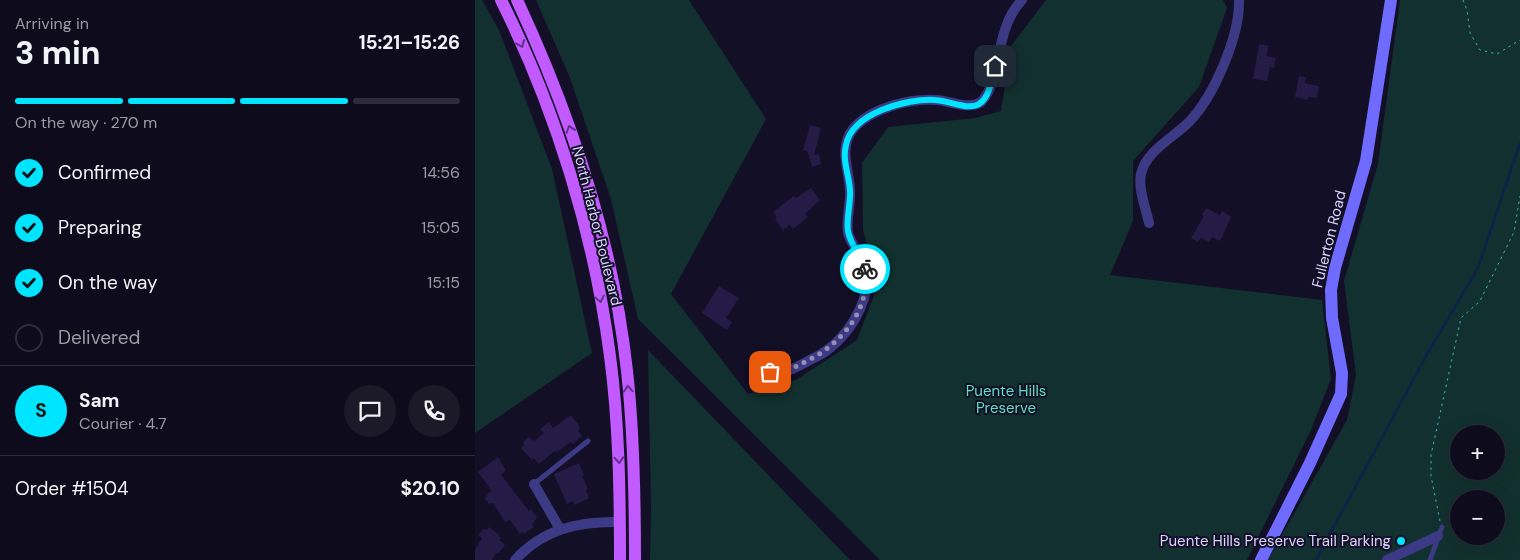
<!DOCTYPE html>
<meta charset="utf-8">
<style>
:root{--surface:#0e0b1c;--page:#1c1929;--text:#f1f3f6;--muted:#9b9ba3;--line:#2e2b3b;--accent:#00e5ff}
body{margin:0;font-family:"DM Sans",sans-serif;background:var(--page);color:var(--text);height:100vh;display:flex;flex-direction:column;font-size:19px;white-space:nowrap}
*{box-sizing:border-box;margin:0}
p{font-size:16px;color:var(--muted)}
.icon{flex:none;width:28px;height:28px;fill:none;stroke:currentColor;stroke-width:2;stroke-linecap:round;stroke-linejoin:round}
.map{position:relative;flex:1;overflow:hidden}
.sheet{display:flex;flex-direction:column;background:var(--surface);width:475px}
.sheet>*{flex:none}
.controls{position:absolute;left:975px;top:425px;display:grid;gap:10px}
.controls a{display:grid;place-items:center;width:55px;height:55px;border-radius:50%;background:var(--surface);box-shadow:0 5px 20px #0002,0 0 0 1px var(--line);font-size:25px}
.pin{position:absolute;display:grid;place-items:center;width:42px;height:42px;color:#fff;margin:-21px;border-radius:10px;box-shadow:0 2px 8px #0006}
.courier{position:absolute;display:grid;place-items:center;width:50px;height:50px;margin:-25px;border:4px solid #00e5ff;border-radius:50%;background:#fff;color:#222;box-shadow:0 1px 6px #0007}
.headline em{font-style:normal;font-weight:700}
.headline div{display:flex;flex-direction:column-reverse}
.headline{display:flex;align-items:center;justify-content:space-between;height:85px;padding:0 15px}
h1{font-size:32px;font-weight:700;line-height:38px}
.bar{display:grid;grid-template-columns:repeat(4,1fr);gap:8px 5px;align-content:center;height:60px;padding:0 15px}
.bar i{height:6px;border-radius:4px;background:var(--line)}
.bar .active{background:var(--accent)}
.bar p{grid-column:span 4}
.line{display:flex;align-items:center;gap:12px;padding:0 15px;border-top:1px solid var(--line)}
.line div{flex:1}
.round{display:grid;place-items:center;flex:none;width:52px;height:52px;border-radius:26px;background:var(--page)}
ol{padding:0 15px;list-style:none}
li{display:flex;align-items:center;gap:15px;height:55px}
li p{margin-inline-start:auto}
li .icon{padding:5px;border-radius:50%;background:var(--accent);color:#111;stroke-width:4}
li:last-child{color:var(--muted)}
li i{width:28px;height:28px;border:2px solid var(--line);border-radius:50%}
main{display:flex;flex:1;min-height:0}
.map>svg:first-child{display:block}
.green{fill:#12302f;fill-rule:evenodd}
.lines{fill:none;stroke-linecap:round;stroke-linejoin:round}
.stream{stroke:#0c2248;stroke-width:2.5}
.building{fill:#241b47}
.path{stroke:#2fb8b0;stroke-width:1;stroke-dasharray:2.5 4;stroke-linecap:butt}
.lane{stroke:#3d3a85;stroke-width:5}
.street{stroke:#3d3a85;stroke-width:10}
.secondary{stroke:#6f6bff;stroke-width:12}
.primary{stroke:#c25bff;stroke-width:12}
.oneway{stroke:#623188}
.done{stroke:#948fb3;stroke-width:5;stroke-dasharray:0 9}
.route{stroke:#00e5ff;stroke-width:6}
.poi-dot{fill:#00e5ff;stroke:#130f26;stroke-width:2}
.labels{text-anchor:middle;stroke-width:4;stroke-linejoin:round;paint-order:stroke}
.street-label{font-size:15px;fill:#d9d4ff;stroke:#130f26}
.park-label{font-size:15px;fill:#5fe0c0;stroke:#130f26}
.poi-label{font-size:15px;fill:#d9d4ff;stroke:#130f26;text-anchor:end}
</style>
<main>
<section class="sheet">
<div class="headline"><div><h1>3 min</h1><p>Arriving in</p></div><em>15:21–15:26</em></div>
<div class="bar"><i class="active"></i><i class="active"></i><i class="active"></i><i></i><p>On the way · 270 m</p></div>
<ol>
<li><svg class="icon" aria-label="check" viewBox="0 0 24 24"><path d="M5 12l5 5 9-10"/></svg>Confirmed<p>14:56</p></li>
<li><svg class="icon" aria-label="check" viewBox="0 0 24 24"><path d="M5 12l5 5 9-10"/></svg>Preparing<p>15:05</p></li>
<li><svg class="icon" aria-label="check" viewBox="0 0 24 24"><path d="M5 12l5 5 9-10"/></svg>On the way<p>15:15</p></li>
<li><i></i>Delivered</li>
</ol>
<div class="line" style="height:90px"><b class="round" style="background:var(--accent);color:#111">S</b><div><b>Sam</b><p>Courier · 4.7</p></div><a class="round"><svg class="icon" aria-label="chat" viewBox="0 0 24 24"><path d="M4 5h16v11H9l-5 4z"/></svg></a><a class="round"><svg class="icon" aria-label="phone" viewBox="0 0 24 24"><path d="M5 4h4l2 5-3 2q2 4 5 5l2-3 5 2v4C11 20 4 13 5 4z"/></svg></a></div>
<div class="line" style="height:65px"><div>Order #1504</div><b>$20.10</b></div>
</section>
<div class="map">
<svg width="1045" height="560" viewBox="0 0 1045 560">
<rect width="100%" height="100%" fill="#130f26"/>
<path class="green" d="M0,0H7L24,30L77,169L117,353L0,433Z
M61,0H214L291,119L196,294L273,394L321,380L382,340L403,285L388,230L387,163L413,127L500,118L526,111L536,46L571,0H748L752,8L724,87L658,161V221L635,275L847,300L856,379L836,430L772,560H405L163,319L136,199L95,78Z
M925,0H1045V560H793L872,420L881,375L869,281L903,164ZM984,434H1021V471H984ZM984,499H1021V536H984Z
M173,350L375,560H175L176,508Z"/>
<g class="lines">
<path class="stream" d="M841,560L951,356L1003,268L1045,143"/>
</g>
<path class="building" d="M784,44L794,46L791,56L801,58L799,68L795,67L792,81L778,79Z
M824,76L831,77L830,83L844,86L842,98L834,97L833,100L820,97Z
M335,125L346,128L339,155L344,154L346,164L337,167L333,152L328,150Z
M336,188L345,200L330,214L333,217L318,229L315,225L308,230L300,219L302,217L298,212L319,196L321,198Z
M731,208L745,215L747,211L756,217L745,241L737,237L734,242L726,238L723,242L716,238L729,216L727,215Z
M244,286L264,298L251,318L257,322L252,330L227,313Z
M96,415L103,424L105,429L103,431L107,436L98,444L96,442L82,452L81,450L64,464L59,458L57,460L46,448L49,445L48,442L54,437L59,441L69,433L65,429L74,422L78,428Z
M23,457L31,470L26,475L54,511L56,509L62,517L57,525L59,527L49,534L47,532L45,534L35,520L30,522L20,506L18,503L14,504L10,498L16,490L3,472Z
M104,463L109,475L107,476L113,489L111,490L114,498L100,505L98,501L92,504L79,474Z
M14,527L23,534L26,538L24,540L30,545L23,554L21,553L17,560H0V550L7,538L3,535L9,529L12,530Z"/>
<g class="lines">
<path class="path" d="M988,0L992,10L995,33L1005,50L1022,54L1045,40
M965,521L956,476V455L986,318L1005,301L1039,232L1045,196"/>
<path class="lane" d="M59,484L113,441
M955,560L967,527"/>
<path class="street" d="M674,223C671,209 663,189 666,174C671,151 698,138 714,122C739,96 765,36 764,0
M295,372C298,372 303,374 306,373C317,371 330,362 341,357C370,343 399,300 390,267C386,254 376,245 373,233C371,220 375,207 375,195C376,172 362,150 378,129C396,108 435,98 462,100C475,101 493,110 506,102C528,80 518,30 547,0
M59,484L85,529
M40,560C68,529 104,521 145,522
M912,560L963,536"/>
<path class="secondary" d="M786,560L835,463L866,394L867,373L857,318L856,290L860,268L891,161L916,0"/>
<path class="primary" d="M26,0C81,110 119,234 135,356C144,424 145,492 145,560
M42,0C97,118 138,242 152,371C159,434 160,497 160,560"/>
</g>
<defs><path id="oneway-chevron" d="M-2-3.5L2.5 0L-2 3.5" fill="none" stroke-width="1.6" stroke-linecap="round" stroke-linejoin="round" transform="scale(1.25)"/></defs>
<g class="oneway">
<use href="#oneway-chevron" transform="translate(46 44) rotate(67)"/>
<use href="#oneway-chevron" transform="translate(95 129) rotate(-109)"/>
<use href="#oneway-chevron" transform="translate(125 299) rotate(78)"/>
<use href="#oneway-chevron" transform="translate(153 389) rotate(-94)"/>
<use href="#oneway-chevron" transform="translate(144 460) rotate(87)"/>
</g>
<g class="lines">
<path class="done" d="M295,372C308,374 316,369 328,363C364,346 396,312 390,269"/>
<path class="route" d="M390,269C387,256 375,245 373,231C371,217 376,203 375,190C374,175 367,160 371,145C377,113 432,98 460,100C472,100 493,111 504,104C515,97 517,78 520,66"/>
</g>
<circle class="poi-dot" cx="926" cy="541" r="5"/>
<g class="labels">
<g class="street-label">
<text transform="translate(122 226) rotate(76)" y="5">North Harbor Boulevard</text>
<text transform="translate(854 239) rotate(-76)" y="5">Fullerton Road</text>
</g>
<g class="park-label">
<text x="531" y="396">Puente Hills<tspan x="531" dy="17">Preserve</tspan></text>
</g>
<g class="poi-label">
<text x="916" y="546">Puente Hills Preserve Trail Parking</text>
</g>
</g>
</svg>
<div class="controls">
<a>+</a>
<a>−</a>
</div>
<div class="pin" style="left:295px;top:372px;background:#ea580c"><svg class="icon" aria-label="bag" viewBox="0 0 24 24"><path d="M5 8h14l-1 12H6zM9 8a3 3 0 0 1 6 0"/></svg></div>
<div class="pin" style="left:520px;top:66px;background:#1f2937"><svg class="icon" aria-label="home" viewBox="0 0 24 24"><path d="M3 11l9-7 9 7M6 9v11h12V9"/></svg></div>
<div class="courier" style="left:390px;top:269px"><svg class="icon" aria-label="bike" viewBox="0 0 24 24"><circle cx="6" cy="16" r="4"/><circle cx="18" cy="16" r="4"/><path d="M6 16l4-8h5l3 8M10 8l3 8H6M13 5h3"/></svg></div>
</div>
</main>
